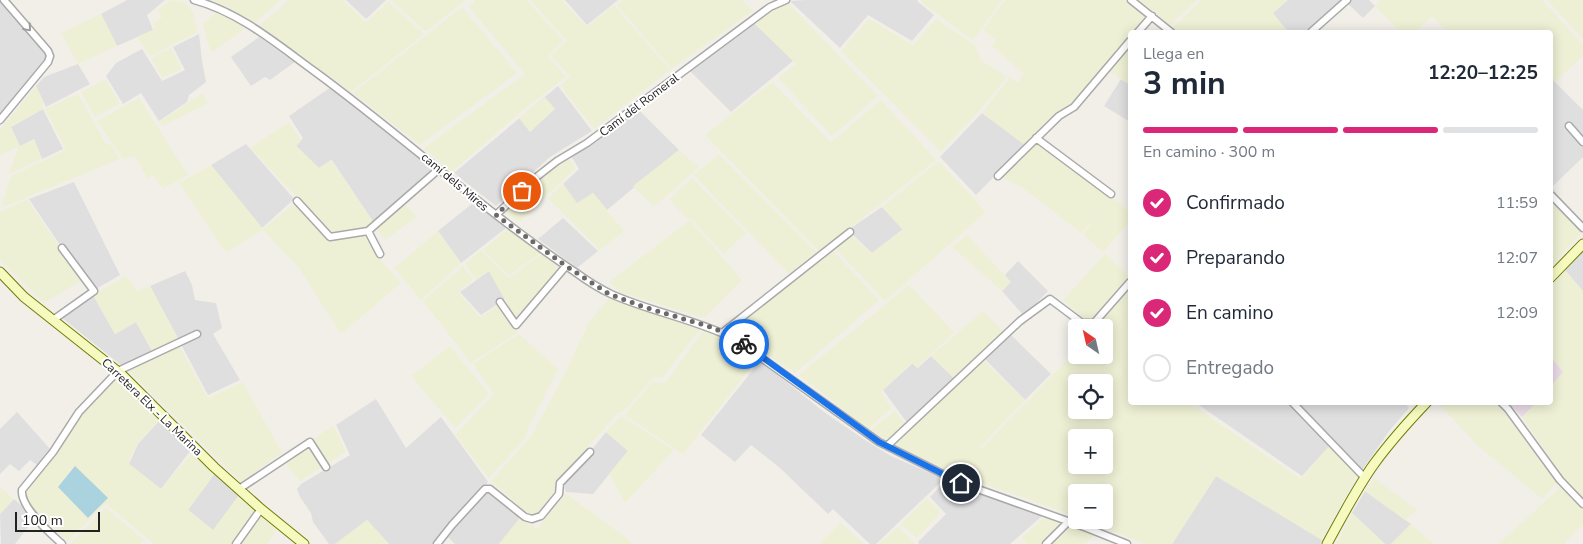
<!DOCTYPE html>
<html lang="es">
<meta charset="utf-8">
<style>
:root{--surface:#fff;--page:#f6f6f7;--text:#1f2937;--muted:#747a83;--line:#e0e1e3;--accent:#db2777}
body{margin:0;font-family:"Nunito Sans",sans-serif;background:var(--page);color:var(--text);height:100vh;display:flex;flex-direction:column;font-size:19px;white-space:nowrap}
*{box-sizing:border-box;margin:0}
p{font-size:16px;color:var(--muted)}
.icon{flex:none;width:28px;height:28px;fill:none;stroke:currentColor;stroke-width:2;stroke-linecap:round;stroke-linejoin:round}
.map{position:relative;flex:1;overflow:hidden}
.sheet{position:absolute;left:1128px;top:30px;width:425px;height:375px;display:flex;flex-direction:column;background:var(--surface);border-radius:5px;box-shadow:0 2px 12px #0003}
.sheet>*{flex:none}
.needle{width:32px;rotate:326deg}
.buttons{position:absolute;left:1068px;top:319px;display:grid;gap:10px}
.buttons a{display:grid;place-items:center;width:45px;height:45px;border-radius:5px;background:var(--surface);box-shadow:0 2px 12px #0003;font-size:25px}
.scale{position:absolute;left:15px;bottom:12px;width:85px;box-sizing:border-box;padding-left:5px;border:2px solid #222;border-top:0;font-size:14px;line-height:18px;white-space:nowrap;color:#222;-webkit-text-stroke:4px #fff;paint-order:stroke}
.pin{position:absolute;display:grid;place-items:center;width:42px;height:42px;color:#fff;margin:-21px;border:2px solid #fff;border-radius:50%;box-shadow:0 1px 5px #0007}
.courier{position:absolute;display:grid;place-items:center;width:50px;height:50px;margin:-25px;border:4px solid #1a73e8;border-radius:50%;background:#fff;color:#222;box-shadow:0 1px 6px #0007}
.overview em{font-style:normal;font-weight:700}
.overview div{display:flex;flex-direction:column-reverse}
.overview{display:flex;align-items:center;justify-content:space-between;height:85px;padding:0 15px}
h1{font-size:32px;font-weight:700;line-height:38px}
.bar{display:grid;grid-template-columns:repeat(4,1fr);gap:8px 5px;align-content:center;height:60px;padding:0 15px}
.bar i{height:6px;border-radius:4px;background:var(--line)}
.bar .on{background:var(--accent)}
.bar p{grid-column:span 4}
ol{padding:0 15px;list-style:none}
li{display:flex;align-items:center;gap:15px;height:55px}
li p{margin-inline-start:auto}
li .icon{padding:5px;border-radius:50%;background:var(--accent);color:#fff;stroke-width:4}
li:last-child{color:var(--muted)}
li i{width:28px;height:28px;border:2px solid var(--line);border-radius:50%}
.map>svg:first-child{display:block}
.residential{fill:#e0dfdf}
.industrial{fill:#ebdbe8}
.farmland{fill:#eef0d5;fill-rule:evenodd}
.water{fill:#aad3df}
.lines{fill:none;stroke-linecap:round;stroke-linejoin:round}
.street-casing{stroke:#a9a9a9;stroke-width:9}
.secondary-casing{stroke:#707d05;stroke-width:11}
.street{stroke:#fff;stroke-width:6}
.secondary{stroke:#f7fabf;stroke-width:9}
.oneway{stroke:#9c9c9c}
.done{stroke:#6b6a68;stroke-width:5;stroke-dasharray:0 9}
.route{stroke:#1a73e8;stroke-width:6}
.labels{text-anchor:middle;stroke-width:4;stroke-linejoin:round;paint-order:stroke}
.street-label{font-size:12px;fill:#222;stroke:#fff}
</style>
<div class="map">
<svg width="1583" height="544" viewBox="0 0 1583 544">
<rect width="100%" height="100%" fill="#f2efe9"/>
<path class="residential" d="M0,0H8L51,49L54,57L50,66L0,126Z
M127,0H165L147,15L153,30L117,46L101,14Z
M346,0H386L366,19Z
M565,0H618L587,25Z
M805,0H918L917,1L934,15L912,41L868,15L840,48L790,1Z
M1287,0H1369L1375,6L1363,18L1345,1L1308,32H1288L1272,13Z
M754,23L794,60L731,112L689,70Z
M199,34L202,61L206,82L189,95L187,102L159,121L141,93L123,104L106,76L116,63L142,49L162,81L185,70L173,47Z
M259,37L295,62L270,80L265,77L251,86L231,57Z
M78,64L90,84L46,107L36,86L44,77Z
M1550,77L1583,110V157L1552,187L1556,193L1550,198Z
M1121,79L1130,85V122L1104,106Z
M558,86L592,131L550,157L496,206L454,173Z
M331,87L435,169L374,223L332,160L319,168L296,146L303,138L289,116Z
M43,109L63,149L42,159L34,139L20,147L11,127Z
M638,109L679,150L607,210L593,193L577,204L563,184L579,169L571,156L593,144Z
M982,113L1025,145L976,195L940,157Z
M246,144L294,199L262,228L211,165Z
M74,182L120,275L96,289L62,248L29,199Z
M473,203L506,228L461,263L438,231Z
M882,207L903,229L872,253L848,230Z
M563,218L598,251L577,268L538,239Z
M1583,250V291L1564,269Z
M1018,261L1048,291L1024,316L1002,291L1010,282L1005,275Z
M185,271L192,285L195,300L216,303L222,328L213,334L240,380L208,395L150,286Z
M489,271L505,299L481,315L460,292Z
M93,295L115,334L136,322L152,351L122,366L61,317Z
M1011,335L1051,374L1025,400L985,359Z
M931,356L955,379L908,424L883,390L913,363L918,368Z
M760,361L824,412L865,440L891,456L944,479L876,544H870L833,509L828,514L780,468L751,445L735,462L701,435Z
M376,399L406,448L441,417L488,482L434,544H389L367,520L336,544H329L313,522L311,513L300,497L297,489L301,484L350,455L336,425Z
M1301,402L1303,404L1404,402L1409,408L1390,430L1362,470L1333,442L1302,476L1196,403Z
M17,412L50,449L37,465L30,460L19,471L10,464L0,474V429Z
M161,419L191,450L161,489L129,464L138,444Z
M606,432L628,451L593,494L566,492L564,484Z
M215,473L239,495L214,531L188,510Z
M1216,476L1322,540L1320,544H1172Z
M946,480L960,486L1042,516L1010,544H919L918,542L946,514L930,497Z
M487,491L520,518L499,544H455L448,537L456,524Z
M1365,491L1411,524L1391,544H1385L1352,513Z
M14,499L23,507L31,523L15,544H1L0,514Z"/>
<path class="industrial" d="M1550,356L1563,372L1550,387Z
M1509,403H1536L1522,417Z"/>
<path class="farmland" d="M171,0L183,2L188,6L193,12L198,32L150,56L137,37L155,29L153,23L162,17L157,10Z
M211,0H280L255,23L228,7Z
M289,0H342L366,22L388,2L424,34L351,92L259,26Z
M391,0H465L426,32Z
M475,0H526L564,41L548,56L566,77L523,110L452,172L424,148L525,74L469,7Z
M530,0H562L587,27L614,5L670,70L594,129L560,86L570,77L551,55L567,41Z
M623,0H742L753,11L671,69L617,5Z
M923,0H1002L973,40L921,2Z
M1005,0H1124L1146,16L1132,32H1130V35L1070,107L1025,145L982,113L1010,77L1019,83L1023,73L992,46L996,40L983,30Z
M1139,0H1197L1170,25Z
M1202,0H1288L1273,13L1288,32H1178L1172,28Z
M1381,0H1542L1583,45V56L1555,82L1550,77V32H1447L1432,16L1415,32H1401L1375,6Z
M1547,0H1583V39Z
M789,4L878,96L832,136L778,78L796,64L754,23L775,9Z
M462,7L517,73L420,145L353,93Z
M218,11L247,27L212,52L208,44L203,24Z
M101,14L117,46L78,64L61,33Z
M869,19L913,45L936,19L975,45L981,60L1007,77L979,111L941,152L841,51Z
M1130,45V85L1108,70Z
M171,48L182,69L162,78L151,58Z
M106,79L120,104L95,117L81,92Z
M772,82L831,142L881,100L936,160L820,252L705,135Z
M36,86L43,101V109L11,127L20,146L34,139L42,159L9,174L18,147L0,155V130Z
M203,93L208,103L163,126L159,122Z
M78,94L106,144H110L120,159L1,208L11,176L66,150L45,109Z
M545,97L555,109L530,132L519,118Z
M139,98L188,175L163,189L153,175L147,178L135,156L123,159L97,121Z
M289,122L301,141L296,146L319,168L331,160L374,223L368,227L332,234L250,148Z
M1035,141L1054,154L1111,199L1112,197L1130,213V221L1103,252L1083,234L1098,215L1081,233L1022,187L1000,177Z
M679,150L699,167L654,207L633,186Z
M719,154L816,252L789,274L694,175Z
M568,158L576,168L519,222L504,211L539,178Z
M939,161L986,212L885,301L834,247L851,235L872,253L903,230L882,207Z
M211,165L263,229L295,203L330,241L366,234L376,255L401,283L341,334L299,268L263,230L226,253L179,183Z
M692,178L746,233L724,254L690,218L687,219L669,199Z
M563,184L577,203L593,193L624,231L600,250L548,198Z
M27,199L82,280L44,303L0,260V212Z
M1550,201L1582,232L1550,268Z
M405,204L417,217L385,240L376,228Z
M690,220L742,280L704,318L620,292L609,282Z
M508,229L541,253L509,275L483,250Z
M438,231L461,263L421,300L394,268Z
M967,235L1011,282L1002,291L952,247Z
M481,250L509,278L542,254L558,267L518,318H515L489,271L476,280L465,264Z
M833,251L879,300L795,373L730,330Z
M1105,254L1129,276L1091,319H1085L1063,300Z
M463,266L473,280L458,292L480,317L499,305L518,332L471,363L423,301Z
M1564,269L1583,291V499L1566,481L1522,417L1536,403L1550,402V387L1563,372L1550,355V285Z
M126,276L137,291L150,286L179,340L152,351L136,322L115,334L93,295Z
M909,285L954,332L917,368L912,363L881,392L891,408L868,429L799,375Z
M1130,287V402L1189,403L1301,479L1330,445L1358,474L1322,540L1216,476L1172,544H1145L1084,520H1104V492H1076V517L1017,495L962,477L892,445L983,360L1025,400L981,446L961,427L982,448L1076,351V355H1104V328L1094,327ZM1076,382H1104V410H1076ZM1076,438H1104V465H1076Z
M609,298L700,329L663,377L652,379L623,412H619L555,484V495L540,512L529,515L491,481L532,435L564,375L589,322Z
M983,311L1004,332L955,379L931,356Z
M704,330L728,339L758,359L683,454L625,415L652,382L665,383Z
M519,334L558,369L526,433L527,436L489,478L455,435L494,394L473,364Z
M179,346L208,398L243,382L282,453L241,482L127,369Z
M450,346L489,394L455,428L411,376Z
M118,375L161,419L137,444L130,458L129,464L161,489L192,453L215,473L188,510L213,530L239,495L256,511L233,544H154L106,504L67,541L35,511L24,492L81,415Z
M1438,403H1498L1507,411L1558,482L1542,499L1478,446Z
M895,411L905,424L887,440L871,430Z
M621,416L674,450L625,503L609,474L628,451L606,432Z
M333,425L346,452L300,481L284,462Z
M1375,478L1417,510L1405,520L1365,491Z
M1562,486L1583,508V525L1565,542L1566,544H1498Z
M0,487L14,499L0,514Z
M566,494L632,542L630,544H499L520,518L537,529Z
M927,498L941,512L917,538L901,524Z
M106,508L144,540L140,544H70Z
M1352,513L1385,544H1336Z
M261,516L277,530L267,544H241Z
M1045,517L1095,535L1085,544H1027L1021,538Z
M367,520L389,544H335Z
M841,523L864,544H819Z
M1411,524L1434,544H1391Z
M898,527L915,544H879Z"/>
<path class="water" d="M75,466L108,498L88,518L58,487Z"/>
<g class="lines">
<g class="street-casing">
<path id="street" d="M194,0C239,12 277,44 314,71C403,136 483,211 575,272C586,280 598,288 611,294C651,312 695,319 735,339L879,442L961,483L1087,528L1127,544
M1131,0L1171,32
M1138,32L1152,16
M1311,32L1347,0
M0,120L48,62L50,56L48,51L4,0
M1569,126L1583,142
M1036,138L1111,194
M998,176L1059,116L1074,107L1130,41
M1552,196L1583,228
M297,201L330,237L368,231L439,169
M496,215L534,179L557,161L587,143L770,7L786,0
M368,231L380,254
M500,302L516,325L566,266
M53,320L94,291L62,248
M722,333L850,232
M1292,402L1365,478
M1501,402L1508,409L1560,480L1583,504
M887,446L1020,321L1050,299L1082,323H1094L1130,282
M239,489L310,442L326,467
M62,544C50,533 20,507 22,490L53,452L79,412L118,371L197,334
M236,544L261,509
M437,544L452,525L485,489H490L525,517L532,519L541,516L559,494L560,483L590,452
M1046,544L1068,522"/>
</g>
<g class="secondary-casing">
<path id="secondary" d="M0,272L24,297L121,374L214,467L261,509L304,544
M1550,278L1583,244
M1327,544C1342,517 1356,489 1374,464C1390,442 1408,422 1427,402"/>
</g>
<use href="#street" class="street"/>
<use href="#secondary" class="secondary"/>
</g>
<defs><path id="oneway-chevron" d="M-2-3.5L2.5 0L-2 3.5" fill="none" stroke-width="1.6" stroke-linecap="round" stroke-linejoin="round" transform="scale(1.25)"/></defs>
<use class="oneway" href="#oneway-chevron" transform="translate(28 28) rotate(49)"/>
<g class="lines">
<path class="done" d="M522,191L496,215L566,266L609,294L644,307L714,328L744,344"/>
<path class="route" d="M744,344L879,442L961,483"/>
</g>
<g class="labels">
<g class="street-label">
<text transform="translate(639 105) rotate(-37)" y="4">Camí del Romeral</text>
<text transform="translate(455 182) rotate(40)" y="4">camí dels Mires</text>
<text transform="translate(152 407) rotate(44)" y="4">Carretera Elx - La Marina</text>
</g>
</g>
</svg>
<div class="buttons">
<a><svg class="needle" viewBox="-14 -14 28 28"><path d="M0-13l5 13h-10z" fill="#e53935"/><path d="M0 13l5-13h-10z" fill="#747a83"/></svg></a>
<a><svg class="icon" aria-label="locate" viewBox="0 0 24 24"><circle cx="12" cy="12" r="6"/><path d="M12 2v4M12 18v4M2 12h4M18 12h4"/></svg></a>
<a>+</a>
<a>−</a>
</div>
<div class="scale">100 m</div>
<div class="pin" style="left:522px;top:191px;background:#ea580c"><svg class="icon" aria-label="bag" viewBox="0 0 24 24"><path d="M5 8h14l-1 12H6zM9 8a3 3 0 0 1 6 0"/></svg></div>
<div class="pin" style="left:961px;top:483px;background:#1f2937"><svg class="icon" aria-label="home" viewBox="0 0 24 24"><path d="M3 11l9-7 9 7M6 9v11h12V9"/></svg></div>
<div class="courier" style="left:744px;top:344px"><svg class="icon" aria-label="bike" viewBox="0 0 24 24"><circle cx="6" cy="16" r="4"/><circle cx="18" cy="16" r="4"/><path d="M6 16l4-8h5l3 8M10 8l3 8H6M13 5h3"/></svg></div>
<section class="sheet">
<div class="overview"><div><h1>3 min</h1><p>Llega en</p></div><em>12:20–12:25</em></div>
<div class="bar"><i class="on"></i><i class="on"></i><i class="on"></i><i></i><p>En camino · 300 m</p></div>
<ol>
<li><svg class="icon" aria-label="check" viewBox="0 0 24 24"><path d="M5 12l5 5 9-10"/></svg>Confirmado<p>11:59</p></li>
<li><svg class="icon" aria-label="check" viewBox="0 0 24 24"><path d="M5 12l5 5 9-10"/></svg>Preparando<p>12:07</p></li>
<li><svg class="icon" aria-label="check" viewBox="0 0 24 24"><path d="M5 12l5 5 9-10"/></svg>En camino<p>12:09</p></li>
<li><i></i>Entregado</li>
</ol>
</section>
</div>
